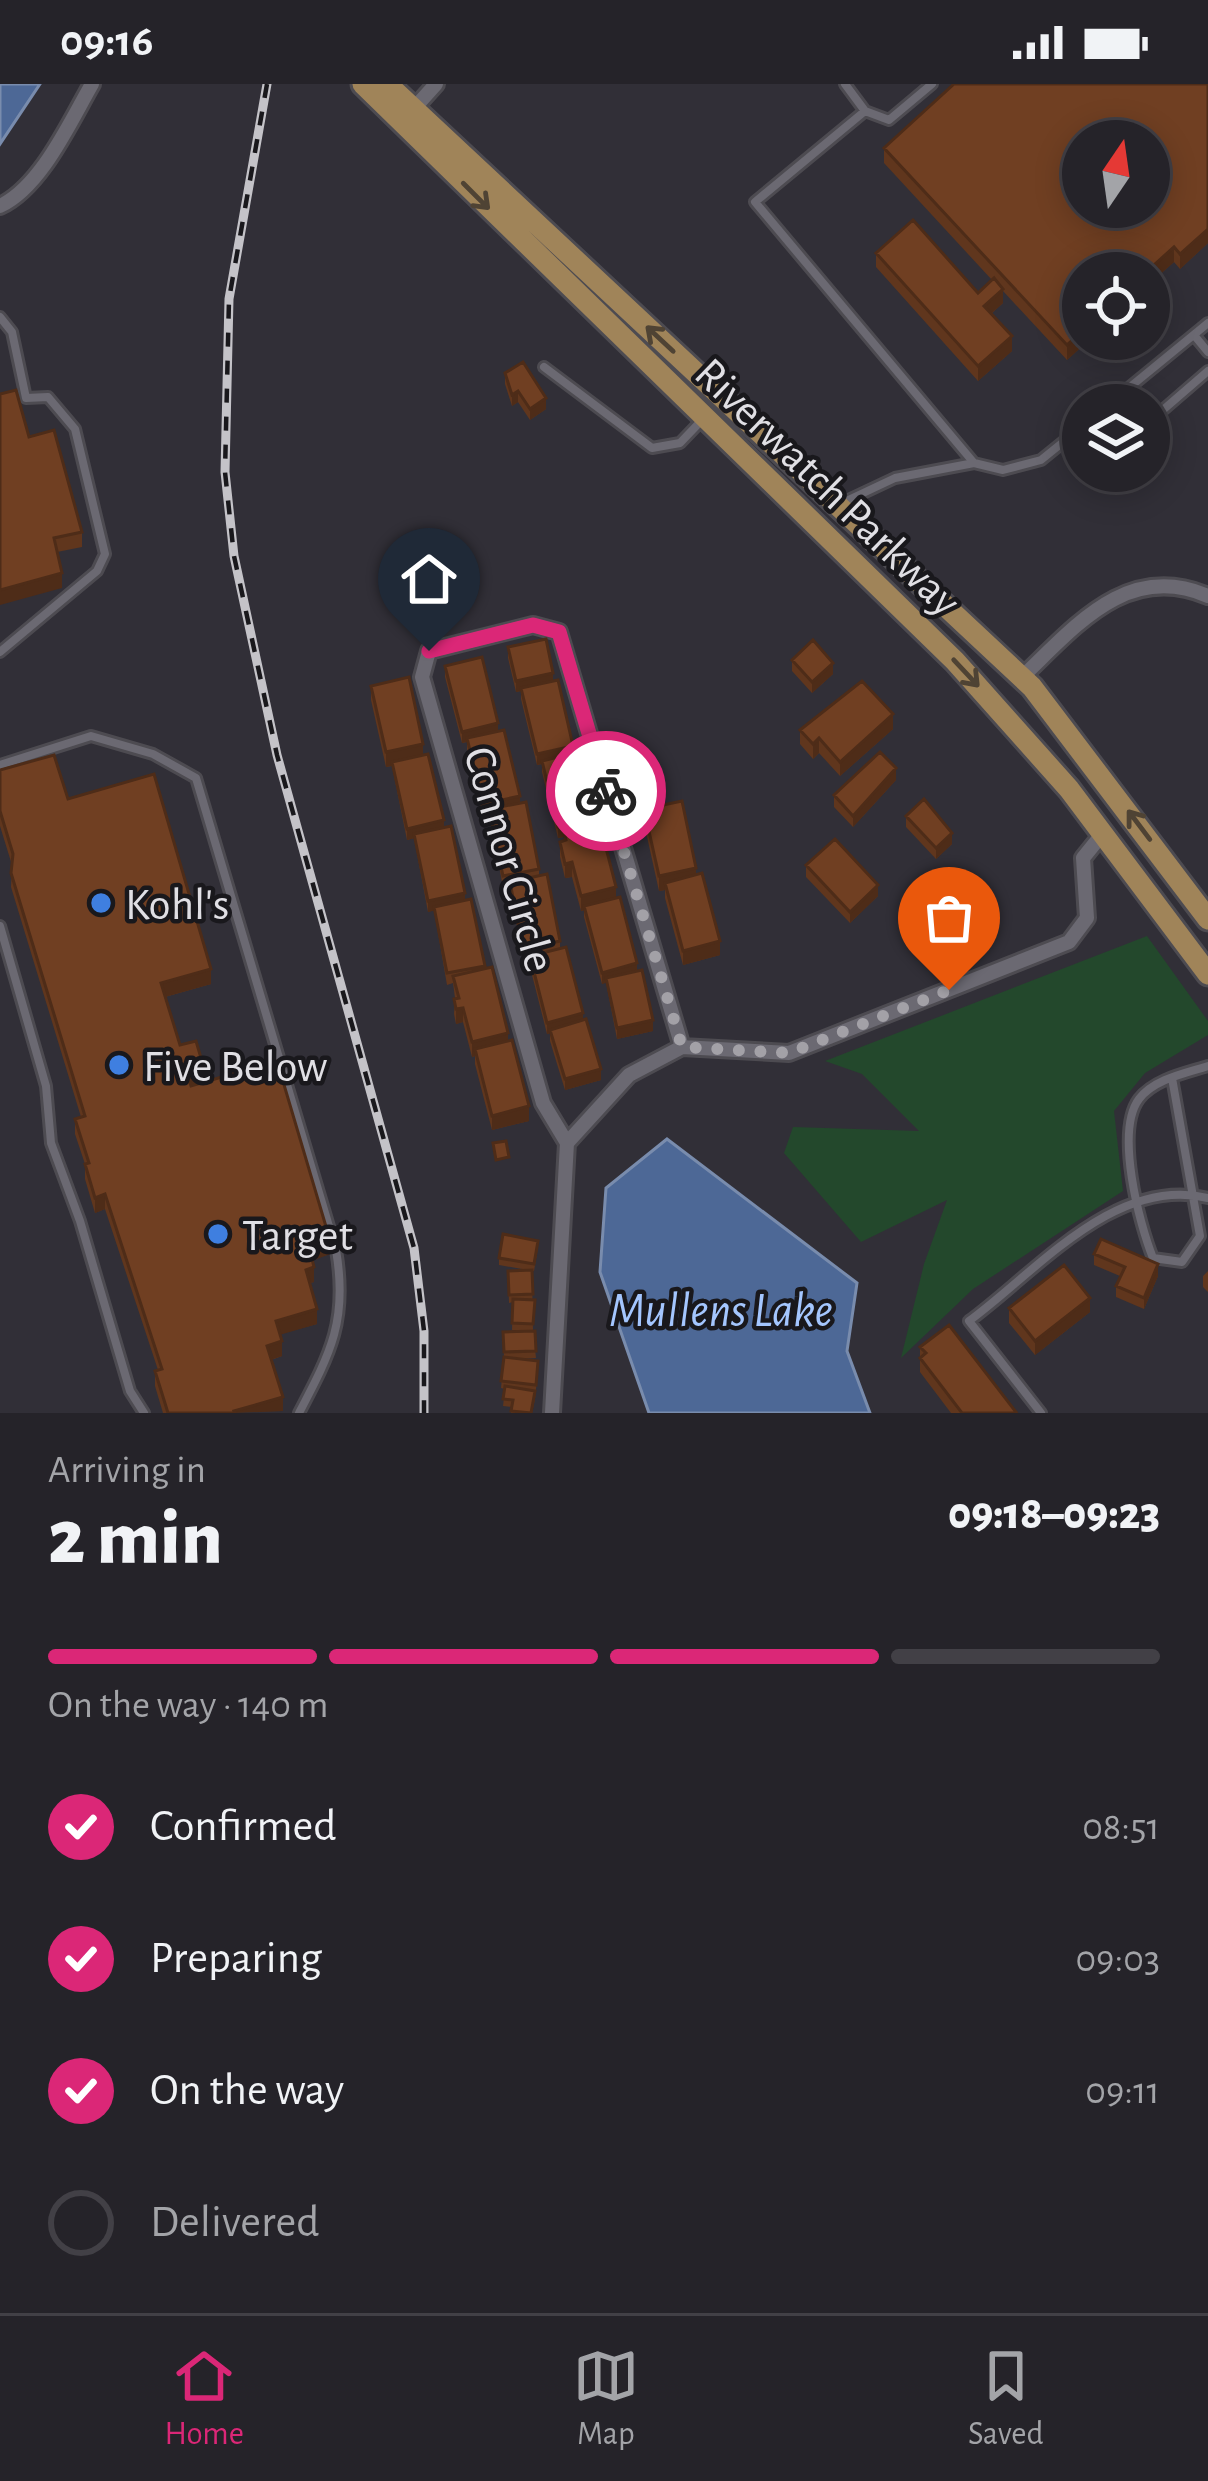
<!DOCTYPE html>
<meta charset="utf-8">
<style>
:root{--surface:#252329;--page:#2d2b31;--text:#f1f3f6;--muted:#a3a4a8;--line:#424046;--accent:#db2777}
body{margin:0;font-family:"Alegreya Sans",sans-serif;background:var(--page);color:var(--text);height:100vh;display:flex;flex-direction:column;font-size:45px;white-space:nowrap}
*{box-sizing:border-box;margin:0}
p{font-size:39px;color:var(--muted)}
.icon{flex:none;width:66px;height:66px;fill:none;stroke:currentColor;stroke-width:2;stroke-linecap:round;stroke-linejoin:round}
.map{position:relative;height:1329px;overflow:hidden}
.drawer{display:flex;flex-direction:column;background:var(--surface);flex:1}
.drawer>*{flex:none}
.needle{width:78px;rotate:13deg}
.tools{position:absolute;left:1062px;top:36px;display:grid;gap:24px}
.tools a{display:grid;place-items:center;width:108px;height:108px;border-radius:50%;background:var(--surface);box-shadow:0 6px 30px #0003,0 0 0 3px var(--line);font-size:60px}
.pin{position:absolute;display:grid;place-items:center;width:102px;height:102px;color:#fff;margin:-123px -51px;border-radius:50% 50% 50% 0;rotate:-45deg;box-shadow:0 0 12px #0007}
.pin .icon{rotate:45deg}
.courier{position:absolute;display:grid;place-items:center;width:120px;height:120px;margin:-60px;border:9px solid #db2777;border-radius:50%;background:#fff;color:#222;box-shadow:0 3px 15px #0007}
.head em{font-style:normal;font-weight:800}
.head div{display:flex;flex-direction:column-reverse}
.head{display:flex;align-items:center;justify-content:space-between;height:204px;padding:0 48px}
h1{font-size:78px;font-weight:800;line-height:90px}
.bar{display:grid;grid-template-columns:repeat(4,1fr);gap:18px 12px;align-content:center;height:144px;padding:0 48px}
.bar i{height:15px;border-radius:9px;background:var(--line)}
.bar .selected{background:var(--accent)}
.bar p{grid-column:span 4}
ol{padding:0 48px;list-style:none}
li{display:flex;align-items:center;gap:36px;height:132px}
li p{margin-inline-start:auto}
li .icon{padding:12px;border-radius:50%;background:var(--accent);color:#fff;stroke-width:4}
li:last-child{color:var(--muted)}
li i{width:66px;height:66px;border:6px solid var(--line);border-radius:50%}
.status{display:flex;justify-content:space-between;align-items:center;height:84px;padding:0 60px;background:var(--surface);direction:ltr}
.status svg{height:33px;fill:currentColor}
.dock{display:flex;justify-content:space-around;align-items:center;height:168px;border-top:3px solid var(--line);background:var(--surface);font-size:33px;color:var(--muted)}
.dock a{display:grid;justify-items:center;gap:6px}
.dock .selected{color:var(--accent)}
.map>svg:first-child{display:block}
.green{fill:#23482c}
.water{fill:#4d6896;stroke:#798cad;stroke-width:3}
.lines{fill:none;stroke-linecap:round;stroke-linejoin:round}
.lane-casing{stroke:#4d4b51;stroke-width:14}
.street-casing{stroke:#4d4b51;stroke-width:20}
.primary-casing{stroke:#4d4b51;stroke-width:27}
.lane{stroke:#6b6972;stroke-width:8}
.street{stroke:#6b6972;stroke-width:14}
.primary{stroke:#a08459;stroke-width:21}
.rail-casing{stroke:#c4c3c8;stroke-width:9}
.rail{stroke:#19181c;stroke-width:4.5;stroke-dasharray:14;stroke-linecap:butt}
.wall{fill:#60361d}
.shaded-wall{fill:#4e2c18}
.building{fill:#703f22;stroke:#4e2c18;stroke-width:3;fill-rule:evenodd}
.oneway{stroke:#4f4334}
.done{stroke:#a3a1a7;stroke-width:12;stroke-dasharray:0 21.6}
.route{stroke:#db2777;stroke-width:15}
.shop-dot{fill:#3f7fe0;stroke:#19181c;stroke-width:4.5}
.labels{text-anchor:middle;stroke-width:9;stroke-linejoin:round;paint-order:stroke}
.street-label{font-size:45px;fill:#e0dfe4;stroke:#19181c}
.poi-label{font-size:45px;fill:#e0dfe4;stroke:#19181c;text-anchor:start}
.water-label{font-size:48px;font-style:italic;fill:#a4c6fe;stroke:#19181c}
</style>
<div class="status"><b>09:16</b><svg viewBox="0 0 49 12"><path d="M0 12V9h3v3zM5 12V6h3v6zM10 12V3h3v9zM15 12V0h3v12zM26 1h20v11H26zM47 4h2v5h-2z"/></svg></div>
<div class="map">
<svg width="1208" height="1329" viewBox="0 0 1208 1329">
<rect width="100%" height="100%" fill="#312f37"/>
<path class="green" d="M1147,852L1208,937V951L1145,989L1114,1027L1123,1107L973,1205L901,1274L924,1180L947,1116L861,1158L784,1069L793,1043L919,1047L862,990L825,977Z"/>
<path class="water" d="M0,0H40L0,60Z
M667,1055L857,1199L847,1267L870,1329H649L600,1188L606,1104Z"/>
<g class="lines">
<g class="lane-casing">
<path id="lane" d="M845,0L865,27L889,36L932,0
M865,27L755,118L974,379
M0,233L12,248L26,314L48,313L75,345L105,470L97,487L0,568
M1194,251L1208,268
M544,283L652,364L680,359L702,336
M1108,321L1208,239
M1149,338L1208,287
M842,419L895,394L974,379L1003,386L1041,376L1083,342
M0,681L91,652L153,670L196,694L336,1166C348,1236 331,1268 299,1329
M0,842L46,1002L51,1059L80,1137L130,1307L144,1329
M1172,994L1200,1152L1182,1178L1153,1174C1139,1139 1115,1047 1139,1015C1154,995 1186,989 1208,982
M1041,1329L969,1237C1035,1189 1115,1091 1208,1114"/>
</g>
<g class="street-casing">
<path id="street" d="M409,30L436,0
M0,122C41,103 70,38 92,0
M1022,593C1075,543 1127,477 1208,512
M567,1059L543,1019L422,593L429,567L533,541L559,548L682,963
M552,1329L567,1059L629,991L682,963L789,969L1069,858L1087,834L1083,774L1104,748"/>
</g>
<g class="primary-casing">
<path id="primary" d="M363,0L955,577L1069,705L1208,890
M387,0L1032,603L1208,835"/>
</g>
<use href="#lane" class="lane"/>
<use href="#street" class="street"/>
<use href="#primary" class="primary"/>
<g class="rail-casing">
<path id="rail" d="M267,0L229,215L225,388L234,472L277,671L414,1164L424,1247V1329"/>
</g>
<use href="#rail" class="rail"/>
</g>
<path class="wall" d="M1208,0V159L1180,185L1174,178L1149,200V189L1083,255H1090L1067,276L1003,207V219L991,230L1012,267L978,297L876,183V169L978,209L992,196L884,79V64Z
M505,289L546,325L530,336L518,318L512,322L505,300Z
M29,353L82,448V463L57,468L62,504Z
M508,563L553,597L637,887L653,947L617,955L606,898L602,900L584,833V826L581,827L572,793L565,794L560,773V758L564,757V753L558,754L542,688V680L537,681L521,615V607L516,608L508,574Z
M792,576L833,590L812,609L792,587Z
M445,582L498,647L539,785V792L560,857V864L601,996L565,1006L550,957V949L547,950L530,883V875L523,876L510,802L503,803L489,730L483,732L467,665V658L462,659L445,593Z
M371,602L423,671L465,816L471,815L485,885L508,957L529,1037L492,1046L475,980V972L472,973L463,938L456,940L454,930L455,914L453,899L447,901L434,826L428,828L414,754L407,756L392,682L386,683L371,616Z
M893,645L840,692L819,669L813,675L800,660V646Z
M0,686L68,715L211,900L165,913L180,961L330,1170L312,1176L314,1198L310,1199L317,1240L280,1250L282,1272L271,1276L283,1327L163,1329L155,1302V1287L158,1286L105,1125L95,1129L85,1095V1080L75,1050V1035L81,1033L11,803L12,781L0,742Z
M896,696L853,743L834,723V711Z
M644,725L696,790L720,871L683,881L665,814V806L659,807L644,739Z
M906,732L952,760L936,775L906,743Z
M806,781L878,812L850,839L806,793Z
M538,1164L534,1187H532L533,1247L536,1274L520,1275L538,1285L535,1315L532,1329H511L512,1323L503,1322L505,1305L501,1304L504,1273L503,1248L524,1247L512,1246L513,1218L509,1219L508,1187L528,1186L499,1181V1174Z
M1094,1170L1158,1192L1144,1225L1116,1213V1202L1120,1192L1094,1181Z
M1208,1187V1208L1203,1203V1192Z
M1009,1224L1090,1228L1035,1271L1009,1239Z
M920,1263L1016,1329H951L920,1288Z"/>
<path class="shaded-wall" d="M1208,145V159L1180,185V170Z
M1174,163V178L1149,200V189H1145Z
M1003,205V219L984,236V222Z
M1083,247V255H1090L1067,276V261Z
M1012,252V267L978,297V282Z
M518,307V318L512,322V311Z
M546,314V325L530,336V325Z
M62,489V504L0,521V506Z
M833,579V590L812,609V598Z
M553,589V600L516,608V597Z
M893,630V645L840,692V678Z
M498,639V650L462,659V648Z
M819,654V669L813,675V660Z
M423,660V675L386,683V668Z
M573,662V673L537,681V670Z
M896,684V696L853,743V732Z
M520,712V723L483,732V720Z
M594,735V746H564V753L558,754V743Z
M444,736V747L407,756V745Z
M952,749V760L936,775V764Z
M572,778V793L565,794V780Z
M696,784V799H665V806L659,807V792Z
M878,801V812L850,839V828Z
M616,803V818L581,827V812Z
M465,809V820L428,828V817Z
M720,857V871L683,881V867Z
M637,879V890L602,900V889Z
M211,885V900L161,914V899Z
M463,924V938L456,940V925Z
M583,929V940L547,950V939Z
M653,936V947L617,955V944Z
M508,949V964L475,965V972L472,973V958Z
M601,985V996L565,1006V995Z
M206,991V1006L189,1011V996Z
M529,1022V1037L492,1046V1032Z
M105,1110V1125L95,1129V1114Z
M330,1156V1170L309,1178V1163Z
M1158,1180V1192L1144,1225V1214Z
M314,1183V1198L306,1200V1186Z
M1090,1214V1228L1035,1271V1257Z
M317,1225V1240L276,1252V1237Z
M282,1257V1272L267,1277V1262Z
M283,1313V1327L234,1329V1327Z"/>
<path class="building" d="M954,0H1208V145L1180,170L1174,163L1145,189H1083V247L1067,261L884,64ZM1083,57H1149V123H1083Z
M913,136L978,209L994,194L1003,205L984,222L1012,252L978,282L876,169Z
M523,278L546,314L530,325L518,307L512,311L505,289Z
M16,306L29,353L54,346L82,448L54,454L62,489L0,506V310Z
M546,555L553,589L516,597L508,563Z
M813,556L833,579L812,598L792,576Z
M482,573L498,639L462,648L445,582Z
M409,593L423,660L386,668L371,602Z
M558,596L573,662L537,670L521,604Z
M862,597L893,630L840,678L819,654L813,660L800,646Z
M504,646L520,712L483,720L467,654Z
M578,668L594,735L558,743L542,677Z
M880,668L896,684L853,732L834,711Z
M428,670L444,736L407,745L392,678Z
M54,671L68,715L154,690L211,885L161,899L180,961L196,957L206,991L189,996L191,1002L277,977L330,1156L309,1163L314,1183L306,1186L317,1225L276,1237L282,1257L267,1262L283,1313L234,1327L235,1329H168L155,1287L162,1285L105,1110L95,1114L85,1080L89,1079L75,1035L85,1032L11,789L13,770L0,727V686Z
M924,715L952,749L936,764L906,732Z
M682,717L696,784L659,792L644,725Z
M526,718L539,785L503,792L489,725Z
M599,737L616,803L581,812L572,778L565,780L560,758L566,756L564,746Z
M451,742L465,809L428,817L414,750Z
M835,755L878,801L850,828L806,781Z
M702,789L720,857L683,867L665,799Z
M547,790L560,857L523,865L510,798Z
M620,813L637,879L602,889L584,822Z
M471,815L485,882L447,889L434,823Z
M566,863L583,929L547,939L530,872Z
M492,883L508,949L472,958L463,924L456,925L454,915L459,914L453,892Z
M642,886L653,936L617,944L606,894Z
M586,935L601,985L565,995L550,946Z
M512,956L529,1022L492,1032L475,965Z
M506,1057L509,1073L496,1076L493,1059Z
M503,1150L538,1157L534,1180L499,1174Z
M1101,1155L1158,1180L1144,1214L1116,1202L1125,1183L1094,1170Z
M1064,1181L1090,1214L1035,1257L1009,1224Z
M532,1186L533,1210L509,1211L508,1187Z
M513,1215L535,1216L533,1240L512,1239Z
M949,1241L1016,1328L1014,1329H962L920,1274L926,1269L920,1263Z
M535,1247L536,1267L504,1268L503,1248Z
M504,1273L538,1277L536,1301L501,1297Z
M505,1302L535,1307L531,1329L511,1327L513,1316L503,1315Z"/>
<defs><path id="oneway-shaft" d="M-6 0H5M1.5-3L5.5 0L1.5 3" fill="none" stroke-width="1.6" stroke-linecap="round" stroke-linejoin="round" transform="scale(3)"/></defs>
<g class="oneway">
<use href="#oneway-shaft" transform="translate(476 112) rotate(45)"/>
<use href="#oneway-shaft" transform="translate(660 255) rotate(-137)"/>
<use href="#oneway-shaft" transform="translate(966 589) rotate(47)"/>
<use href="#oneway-shaft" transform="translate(1139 741) rotate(-127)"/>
</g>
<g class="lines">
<path class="done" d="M606,707L682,963L789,969L949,906"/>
<path class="route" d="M429,567L533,541L559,548L606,707"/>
</g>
<g class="shop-dot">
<circle cx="101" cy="819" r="12"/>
<circle cx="119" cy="981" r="12"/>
<circle cx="218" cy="1150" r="12"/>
</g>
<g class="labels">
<g class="street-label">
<text transform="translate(829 402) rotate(44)" y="16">Riverwatch Parkway</text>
<text transform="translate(511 775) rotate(74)" y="16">Connor Circle</text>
</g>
<g class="poi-label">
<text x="125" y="835">Kohl's</text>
<text x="143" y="997">Five Below</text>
<text x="242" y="1166">Target</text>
</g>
<g class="water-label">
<text x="721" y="1242">Mullens Lake</text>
</g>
</g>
</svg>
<div class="tools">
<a><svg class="needle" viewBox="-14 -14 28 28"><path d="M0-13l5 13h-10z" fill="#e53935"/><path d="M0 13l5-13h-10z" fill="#a3a4a8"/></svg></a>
<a><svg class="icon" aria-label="locate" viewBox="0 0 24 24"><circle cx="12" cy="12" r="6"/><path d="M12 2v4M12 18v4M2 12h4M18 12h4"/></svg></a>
<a><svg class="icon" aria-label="layers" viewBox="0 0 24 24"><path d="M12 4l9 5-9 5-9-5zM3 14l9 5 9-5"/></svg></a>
</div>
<div class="pin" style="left:949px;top:906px;background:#ea580c"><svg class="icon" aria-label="bag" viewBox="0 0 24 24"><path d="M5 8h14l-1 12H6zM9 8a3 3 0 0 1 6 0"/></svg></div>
<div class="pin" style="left:429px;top:567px;background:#1f2937"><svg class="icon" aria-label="home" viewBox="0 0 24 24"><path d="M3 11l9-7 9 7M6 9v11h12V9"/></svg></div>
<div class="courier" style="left:606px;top:707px"><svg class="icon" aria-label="bike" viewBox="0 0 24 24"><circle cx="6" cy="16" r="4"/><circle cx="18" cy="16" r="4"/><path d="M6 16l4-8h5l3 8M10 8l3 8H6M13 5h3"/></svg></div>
</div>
<section class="drawer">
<div class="head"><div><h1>2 min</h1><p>Arriving in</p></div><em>09:18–09:23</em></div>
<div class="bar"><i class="selected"></i><i class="selected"></i><i class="selected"></i><i></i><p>On the way · 140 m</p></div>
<ol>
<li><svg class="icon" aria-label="check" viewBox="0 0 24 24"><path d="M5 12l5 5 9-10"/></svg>Confirmed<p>08:51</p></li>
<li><svg class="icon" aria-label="check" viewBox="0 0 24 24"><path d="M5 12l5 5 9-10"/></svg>Preparing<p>09:03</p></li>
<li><svg class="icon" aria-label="check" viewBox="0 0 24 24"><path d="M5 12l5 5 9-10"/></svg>On the way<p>09:11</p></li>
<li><i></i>Delivered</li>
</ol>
</section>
<nav class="dock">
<a class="selected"><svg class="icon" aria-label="home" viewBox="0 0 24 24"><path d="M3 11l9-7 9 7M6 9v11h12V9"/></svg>Home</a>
<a><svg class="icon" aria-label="map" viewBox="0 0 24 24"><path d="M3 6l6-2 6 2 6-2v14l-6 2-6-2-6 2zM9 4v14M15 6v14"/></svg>Map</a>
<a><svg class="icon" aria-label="saved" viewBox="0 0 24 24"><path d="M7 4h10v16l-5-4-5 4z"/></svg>Saved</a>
</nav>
